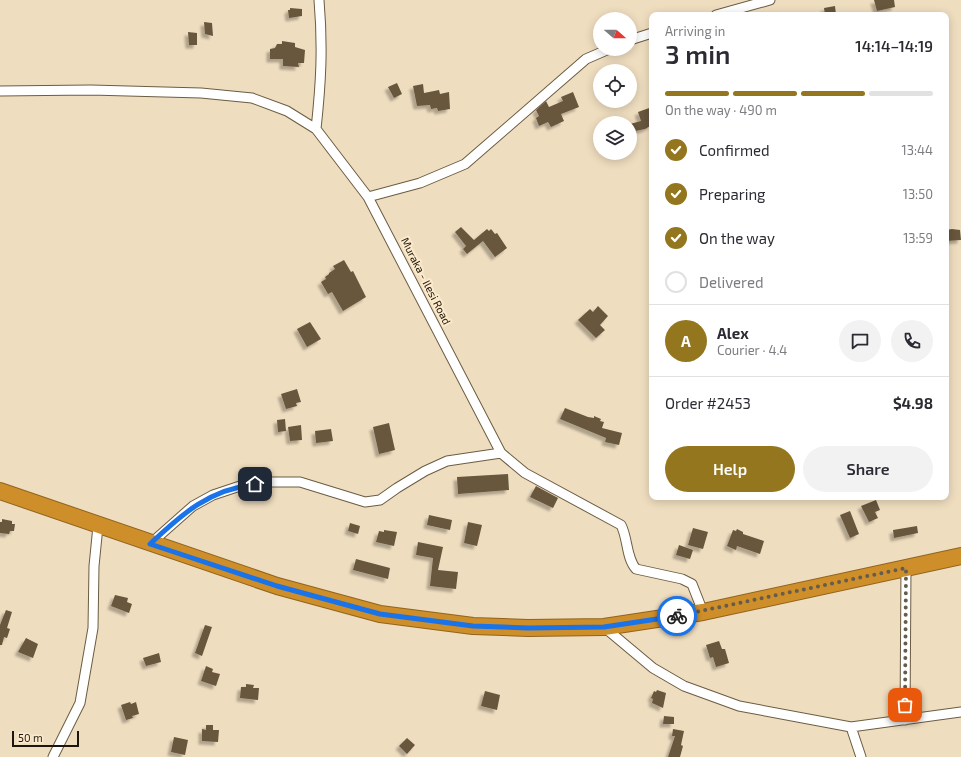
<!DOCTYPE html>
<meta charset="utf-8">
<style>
:root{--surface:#fff;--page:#f2f2f3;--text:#2b2b33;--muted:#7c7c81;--line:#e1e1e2;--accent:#93761d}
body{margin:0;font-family:"Exo 2",sans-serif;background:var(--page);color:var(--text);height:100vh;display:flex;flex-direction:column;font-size:15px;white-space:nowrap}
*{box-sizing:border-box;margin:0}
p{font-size:13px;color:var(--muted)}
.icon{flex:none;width:22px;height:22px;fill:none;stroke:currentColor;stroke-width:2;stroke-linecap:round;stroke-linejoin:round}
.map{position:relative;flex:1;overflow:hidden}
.drawer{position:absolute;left:649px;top:12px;width:300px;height:488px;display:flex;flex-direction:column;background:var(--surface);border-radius:8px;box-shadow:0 2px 10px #0003}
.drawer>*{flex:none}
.needle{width:26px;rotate:110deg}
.fabs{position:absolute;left:593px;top:12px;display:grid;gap:8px}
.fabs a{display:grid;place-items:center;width:44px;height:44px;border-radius:50%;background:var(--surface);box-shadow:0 2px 10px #0003;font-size:20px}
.scale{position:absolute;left:12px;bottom:10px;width:67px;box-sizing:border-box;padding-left:4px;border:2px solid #1d160c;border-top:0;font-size:11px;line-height:14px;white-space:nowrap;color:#1d160c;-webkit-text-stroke:3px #fceacc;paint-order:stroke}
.pin{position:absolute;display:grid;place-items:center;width:34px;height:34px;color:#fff;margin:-17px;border-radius:8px;box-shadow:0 2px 6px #0006}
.courier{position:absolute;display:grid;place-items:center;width:40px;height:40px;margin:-20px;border:3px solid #1a73e8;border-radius:50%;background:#fff;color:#222;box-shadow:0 1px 5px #0007}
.overview em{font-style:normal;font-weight:600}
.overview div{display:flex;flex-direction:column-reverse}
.overview{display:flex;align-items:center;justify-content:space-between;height:68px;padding:0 16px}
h1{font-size:26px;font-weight:600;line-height:30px}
.bar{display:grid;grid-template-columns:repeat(4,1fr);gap:6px 4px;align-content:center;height:48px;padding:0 16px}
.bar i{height:5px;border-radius:3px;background:var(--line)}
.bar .active{background:var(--accent)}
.bar p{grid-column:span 4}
.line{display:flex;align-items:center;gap:10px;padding:0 16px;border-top:1px solid var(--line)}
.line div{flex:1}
.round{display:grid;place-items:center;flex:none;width:42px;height:42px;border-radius:21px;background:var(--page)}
ol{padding:0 16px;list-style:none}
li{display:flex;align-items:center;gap:12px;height:44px}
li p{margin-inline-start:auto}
li .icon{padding:4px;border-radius:50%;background:var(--accent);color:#fff;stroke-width:4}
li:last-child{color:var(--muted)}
li i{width:22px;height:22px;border:2px solid var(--line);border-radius:50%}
.button{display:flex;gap:8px;margin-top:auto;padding:8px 16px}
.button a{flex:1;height:46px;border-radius:24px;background:var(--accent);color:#fff;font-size:16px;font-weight:600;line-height:46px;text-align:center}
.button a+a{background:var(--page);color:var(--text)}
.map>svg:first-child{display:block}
.building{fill:#67573d;filter:url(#shadow)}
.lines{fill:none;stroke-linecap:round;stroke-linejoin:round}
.street-casing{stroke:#6b5c42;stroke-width:11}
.highway-casing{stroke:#90641f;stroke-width:18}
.street{stroke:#fff;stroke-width:9}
.highway{stroke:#ce8e29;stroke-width:16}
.done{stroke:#665c4b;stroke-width:4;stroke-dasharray:0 7.2}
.route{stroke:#1a73e8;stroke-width:5}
.labels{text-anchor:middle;stroke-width:4;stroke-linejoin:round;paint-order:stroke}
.street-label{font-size:11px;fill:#1d160c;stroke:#fceacc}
</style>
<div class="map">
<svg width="961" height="757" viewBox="0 0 961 757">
<defs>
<filter id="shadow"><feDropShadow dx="-3.5" dy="3.5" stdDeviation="1" flood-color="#0004"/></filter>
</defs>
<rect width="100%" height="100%" fill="#efddbf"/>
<path class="building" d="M874,0H894L895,7L877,11Z
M835,6L836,15H825L824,8Z
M290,8L302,9V16L289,18L288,10H290Z
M204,22L212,23L213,36L205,34Z
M188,32L197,33V45H189Z
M282,41L295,43V47L305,50L304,63H298L299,67L283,66V59H270V49L275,48L277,44H282Z
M397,83L402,94L394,98L388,87Z
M423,84L424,93L439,90L440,94L449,92L450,109L438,111L437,108L431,109L430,105L417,106L413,86Z
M573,92L579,107L561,114L564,121L551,127L548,122L539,126L536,118L539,116L536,110L546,101L549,107L563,101L561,97Z
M652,107V125L645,129L630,132V124L641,121L638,112Z
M461,227L474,240L487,229L489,231L491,229L495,234L497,233L507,248L495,257L483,241L467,254L463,249L466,246L455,232Z
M952,229L960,230L961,240L946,241V230Z
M344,260L351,272L353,271L366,297L343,311L332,292L328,294L321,282L326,279L325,277L329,274V273L335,269L333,266Z
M598,306L608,316L600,325L605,330L596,338L578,320L590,309L593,312Z
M310,322L321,339L307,347L297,329Z
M297,389L301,402L296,403L297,406L286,409L281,394Z
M565,408L588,417L594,418V416L601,419L600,421L604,422L602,428L622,433L619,445L605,442L606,438L560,419Z
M285,419L286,431L278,432L277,420Z
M389,423L395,450L379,454L373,427Z
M301,425L302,440L290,441L288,427Z
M331,429L333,441L316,443L315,431Z
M508,474L509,490L458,494L457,477Z
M536,486L558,498L553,508L530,497Z
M876,500L880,510L875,512L878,518L869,522L861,506Z
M850,511L859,534L850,538L840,515Z
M429,515L452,520L450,530L427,525Z
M2,519L12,521V524H15L14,531H10L9,534L0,533V522H2Z
M468,522L482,525L477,546L464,543Z
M350,523L360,526L358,534L348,531Z
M917,526L918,533L894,538L893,530Z
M693,528L708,532L703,549L688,545Z
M737,529L743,532V534L764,541L760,554L737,546L736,550L727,546L733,530L736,531Z
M384,530L397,532L394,546L376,542L379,531L384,532Z
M418,542L443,547L438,570L458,572L456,589L430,586L433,558L416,555Z
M679,545L693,550L690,559L676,555Z
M356,559L390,568L388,579L353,570Z
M115,595L128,598L127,602L132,604L129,613L111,606Z
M6,610L12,612L7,628L10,629L7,638L4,637L2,645H0V625Z
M205,625L212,627L202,656L195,653Z
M26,638L38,644L33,658L18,652Z
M719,641L722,649H725L729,663L716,667L713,657L710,658L706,645Z
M159,653L161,662L146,666L143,658Z
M206,666L213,669L212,672L220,674L216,686L201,681Z
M246,684L254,685L253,688H259L258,700L240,698L241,687H246Z
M657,690L666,693L663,708L652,703L653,699L651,698L654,691L656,692Z
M485,691L500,695L497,710L481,706Z
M130,702L131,704L136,702L139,714L132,716L133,718L126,720L121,705Z
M664,716L674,717V724H663Z
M206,725H213V730H219L218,742L202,741V729L206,730Z
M673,729L684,731L681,745L683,746L680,757H668L675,736H672Z
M174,737L188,740L185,755L171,752Z
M407,738L415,745L407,754L399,746Z"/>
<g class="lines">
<g class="street-casing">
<path id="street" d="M716,15L770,0
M630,40L652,33
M0,91L91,90L201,93L252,98L287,111L316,129L368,197L501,453L525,473L621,525C628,538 626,558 636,569L682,579L692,584L703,612
M316,129C321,83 323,47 319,0
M368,197L420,183L465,164L586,59L609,49
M150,544L193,506L213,495L240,486L270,482H300L365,502L380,500L397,488L425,471L447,461L501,453
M604,627L653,668L684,686L739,706L851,727L861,757
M905,720L906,568
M851,727L961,712
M53,757L80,703L93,628L94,566L98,526"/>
</g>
<g class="highway-casing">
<path id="highway" d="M0,491L277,586L380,614L473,626L528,628L604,627L703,612L961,556"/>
</g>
<use href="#street" class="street"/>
<use href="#highway" class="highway"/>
</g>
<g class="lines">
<path class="done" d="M677,616L906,568L905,705"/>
<path class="route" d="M255,484C209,490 183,513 150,544L277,586L380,614L473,626L528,628L604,627L677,616"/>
</g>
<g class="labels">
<g class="street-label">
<text transform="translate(426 281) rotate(63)" y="4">Muraka - Ilesi Road</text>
</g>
</g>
</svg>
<div class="fabs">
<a><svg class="needle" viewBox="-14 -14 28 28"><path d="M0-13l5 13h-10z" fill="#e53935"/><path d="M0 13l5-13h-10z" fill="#7c7c81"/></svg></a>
<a><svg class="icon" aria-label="locate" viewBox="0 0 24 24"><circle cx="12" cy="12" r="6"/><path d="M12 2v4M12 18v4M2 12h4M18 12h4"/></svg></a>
<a><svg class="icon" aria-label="layers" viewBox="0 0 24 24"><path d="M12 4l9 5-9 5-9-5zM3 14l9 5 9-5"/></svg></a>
</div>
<div class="scale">50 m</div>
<div class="pin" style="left:905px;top:705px;background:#ea580c"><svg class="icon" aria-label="bag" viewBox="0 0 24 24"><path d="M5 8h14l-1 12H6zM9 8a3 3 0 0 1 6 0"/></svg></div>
<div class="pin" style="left:255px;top:484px;background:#1f2937"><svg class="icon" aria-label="home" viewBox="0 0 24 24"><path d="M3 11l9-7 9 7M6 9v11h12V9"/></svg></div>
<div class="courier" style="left:677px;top:616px"><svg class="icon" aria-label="bike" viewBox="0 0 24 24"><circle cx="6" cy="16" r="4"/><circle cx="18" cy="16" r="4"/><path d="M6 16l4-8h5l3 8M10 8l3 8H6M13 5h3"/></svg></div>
<section class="drawer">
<div class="overview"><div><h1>3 min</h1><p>Arriving in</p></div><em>14:14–14:19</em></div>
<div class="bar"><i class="active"></i><i class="active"></i><i class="active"></i><i></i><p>On the way · 490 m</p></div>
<ol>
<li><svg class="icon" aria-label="check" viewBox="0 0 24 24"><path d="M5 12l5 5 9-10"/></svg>Confirmed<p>13:44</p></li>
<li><svg class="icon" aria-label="check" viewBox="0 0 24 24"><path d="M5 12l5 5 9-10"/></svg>Preparing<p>13:50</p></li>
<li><svg class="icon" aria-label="check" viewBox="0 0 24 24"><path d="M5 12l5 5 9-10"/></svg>On the way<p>13:59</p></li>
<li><i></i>Delivered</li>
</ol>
<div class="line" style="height:72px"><b class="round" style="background:var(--accent);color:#fff">A</b><div><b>Alex</b><p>Courier · 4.4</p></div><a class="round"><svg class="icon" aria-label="chat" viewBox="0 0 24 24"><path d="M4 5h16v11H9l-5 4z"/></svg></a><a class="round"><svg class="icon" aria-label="phone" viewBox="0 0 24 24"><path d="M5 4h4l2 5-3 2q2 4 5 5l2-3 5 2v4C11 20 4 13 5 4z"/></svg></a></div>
<div class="line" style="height:52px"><div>Order #2453</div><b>$4.98</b></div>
<div class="button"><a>Help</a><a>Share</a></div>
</section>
</div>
